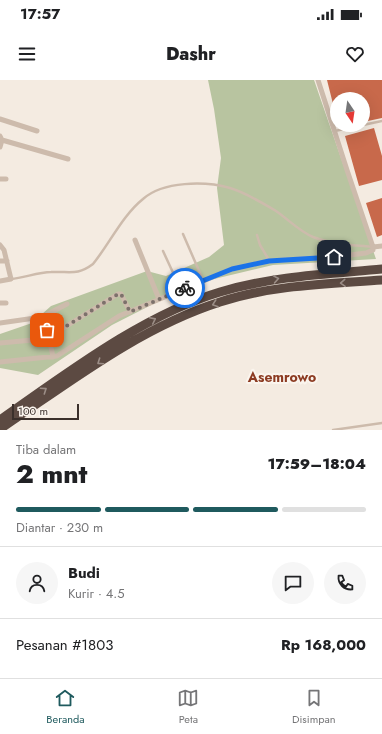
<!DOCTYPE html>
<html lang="id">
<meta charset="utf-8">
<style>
:root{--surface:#fff;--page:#f6f6f6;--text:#202124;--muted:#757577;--line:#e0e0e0;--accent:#1f5a5e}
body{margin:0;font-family:Jost,sans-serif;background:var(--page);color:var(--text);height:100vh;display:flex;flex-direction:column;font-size:15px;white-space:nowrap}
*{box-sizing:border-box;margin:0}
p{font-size:13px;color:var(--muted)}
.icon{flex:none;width:22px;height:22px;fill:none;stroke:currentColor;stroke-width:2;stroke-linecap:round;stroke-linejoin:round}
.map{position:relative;height:350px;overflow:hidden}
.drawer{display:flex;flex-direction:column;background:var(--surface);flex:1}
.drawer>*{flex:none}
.needle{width:26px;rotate:167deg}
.tools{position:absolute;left:330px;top:12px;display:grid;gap:8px}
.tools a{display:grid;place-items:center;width:40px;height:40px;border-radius:50%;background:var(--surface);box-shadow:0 4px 16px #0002;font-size:20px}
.scale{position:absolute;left:12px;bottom:10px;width:67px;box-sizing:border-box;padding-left:4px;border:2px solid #3b302b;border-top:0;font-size:11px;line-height:14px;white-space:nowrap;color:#3b302b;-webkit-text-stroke:3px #fbf5ee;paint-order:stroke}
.pin{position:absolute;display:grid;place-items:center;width:34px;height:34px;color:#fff;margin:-17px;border-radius:8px;box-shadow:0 2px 6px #0006}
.courier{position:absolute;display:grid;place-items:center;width:40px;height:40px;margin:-20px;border:3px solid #1a73e8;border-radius:50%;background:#fff;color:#222;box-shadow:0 1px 5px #0007}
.headline em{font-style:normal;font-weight:800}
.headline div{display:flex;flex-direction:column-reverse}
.headline{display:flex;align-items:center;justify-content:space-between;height:68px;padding:0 16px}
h1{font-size:26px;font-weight:800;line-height:30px}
.bar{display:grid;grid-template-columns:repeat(4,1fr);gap:6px 4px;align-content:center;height:48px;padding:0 16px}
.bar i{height:5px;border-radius:3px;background:var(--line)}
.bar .current{background:var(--accent)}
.bar p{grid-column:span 4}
.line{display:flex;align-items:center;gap:10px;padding:0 16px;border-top:1px solid var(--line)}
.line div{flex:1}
.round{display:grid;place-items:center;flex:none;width:42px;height:42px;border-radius:21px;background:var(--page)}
.status{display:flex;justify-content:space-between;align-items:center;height:28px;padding:0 20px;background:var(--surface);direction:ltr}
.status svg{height:11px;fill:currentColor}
header{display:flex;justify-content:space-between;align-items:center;height:52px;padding:0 16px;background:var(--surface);font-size:18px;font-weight:800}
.dock{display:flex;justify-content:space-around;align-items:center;height:56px;border-top:1px solid var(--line);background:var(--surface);font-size:11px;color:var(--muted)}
.dock a{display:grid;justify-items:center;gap:2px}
.dock .current{color:var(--accent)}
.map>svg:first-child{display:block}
.green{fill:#b8c4a0}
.building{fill:#c8694b}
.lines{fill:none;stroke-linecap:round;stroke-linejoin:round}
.service{stroke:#cdbbac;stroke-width:2.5}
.minor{stroke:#cdbbac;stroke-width:5}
.motorway{stroke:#5c4a42;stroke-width:9}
.oneway{stroke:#9c8e87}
.done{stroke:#7c716b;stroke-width:4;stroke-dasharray:0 7.2}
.route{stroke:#1a73e8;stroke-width:5}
.labels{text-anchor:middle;stroke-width:4;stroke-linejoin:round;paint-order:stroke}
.quarter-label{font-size:14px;font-weight:bold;fill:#8c3b22;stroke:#fbf5ee}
</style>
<div class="status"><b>17:57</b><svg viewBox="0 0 49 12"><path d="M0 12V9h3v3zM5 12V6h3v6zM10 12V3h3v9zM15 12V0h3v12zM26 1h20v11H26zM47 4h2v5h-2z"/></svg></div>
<header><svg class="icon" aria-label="menu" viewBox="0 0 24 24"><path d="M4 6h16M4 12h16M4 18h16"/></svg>Dashr<svg class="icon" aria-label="heart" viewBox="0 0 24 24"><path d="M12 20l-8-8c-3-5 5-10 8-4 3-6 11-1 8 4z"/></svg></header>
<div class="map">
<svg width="382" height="350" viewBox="0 0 382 350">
<rect width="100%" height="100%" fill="#f4ebe1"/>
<path class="green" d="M208,0H314L376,179L273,185L210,200L163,219L112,245L38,295L0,288V254L32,243L51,226L147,191L166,196L209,177L224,165L217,108L221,78L214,29Z"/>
<path class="building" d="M327,0H382V38L363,42V19H337V35L336,36Z
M374,48L382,76V100L359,106L345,56Z
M382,118V155L377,157L366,123Z"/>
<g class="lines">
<path class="service" d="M363,45L382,41
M335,51L362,45
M183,154L203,200
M257,155L260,165L269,180
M163,171L181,210
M11,199C24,198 38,192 51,192C70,191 77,196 93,184C110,163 122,136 143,119C163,101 205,101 230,108C241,111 266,125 276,131C289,140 299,151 313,157C331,164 353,165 373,167
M333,350L382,343"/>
<path class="minor" d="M318,0L347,90L373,167
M0,39L37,51
M0,56L2,60L0,67
M2,60L68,79
M0,99H6
M135,160L159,219
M0,165L4,170L11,199L0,201
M373,167L382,166
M0,181H7
M0,223H6
M42,237L49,257L53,277
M0,243L42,237L67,224
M0,263L44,259L49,257L118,214H121L130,232
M0,282L57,276L119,236L232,189L269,181L334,177L366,173L373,170V167"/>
<path class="motorway" d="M0,340C66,294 143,235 220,212C273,196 327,194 382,189
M0,349C70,302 139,248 220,222C272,205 328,204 382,200"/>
</g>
<defs><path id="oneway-chevron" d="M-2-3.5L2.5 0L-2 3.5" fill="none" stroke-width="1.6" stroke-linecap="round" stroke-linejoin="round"/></defs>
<g class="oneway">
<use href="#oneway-chevron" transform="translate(276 199) rotate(-10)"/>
<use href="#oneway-chevron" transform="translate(343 203) rotate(176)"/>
<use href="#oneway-chevron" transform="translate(215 224) rotate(161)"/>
<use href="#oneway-chevron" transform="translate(153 240) rotate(-26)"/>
<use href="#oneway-chevron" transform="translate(100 282) rotate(146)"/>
<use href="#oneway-chevron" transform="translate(44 310) rotate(-34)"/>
</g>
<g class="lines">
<path class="done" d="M47,250L49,257L118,214H121L130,232L185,208"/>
<path class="route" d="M185,208L232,189L269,181L334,177"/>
</g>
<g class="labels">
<g class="quarter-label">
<text x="282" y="302">Asemrowo</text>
</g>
</g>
</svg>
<div class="tools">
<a><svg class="needle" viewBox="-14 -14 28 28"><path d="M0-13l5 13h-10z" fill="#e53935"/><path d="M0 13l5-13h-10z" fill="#757577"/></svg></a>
</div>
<div class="scale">100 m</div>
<div class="pin" style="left:47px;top:250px;background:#ea580c"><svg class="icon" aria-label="bag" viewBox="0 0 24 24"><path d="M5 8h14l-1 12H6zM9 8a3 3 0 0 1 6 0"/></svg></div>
<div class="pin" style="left:334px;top:177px;background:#1f2937"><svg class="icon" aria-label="home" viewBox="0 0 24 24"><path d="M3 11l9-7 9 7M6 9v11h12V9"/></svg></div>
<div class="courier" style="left:185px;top:208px"><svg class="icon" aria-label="bike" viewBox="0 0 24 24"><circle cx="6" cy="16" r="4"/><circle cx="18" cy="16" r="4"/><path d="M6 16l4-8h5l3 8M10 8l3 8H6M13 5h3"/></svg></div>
</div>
<section class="drawer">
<div class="headline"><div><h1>2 mnt</h1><p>Tiba dalam</p></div><em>17:59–18:04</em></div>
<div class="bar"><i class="current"></i><i class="current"></i><i class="current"></i><i></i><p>Diantar · 230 m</p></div>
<div class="line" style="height:72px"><a class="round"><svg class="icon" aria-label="person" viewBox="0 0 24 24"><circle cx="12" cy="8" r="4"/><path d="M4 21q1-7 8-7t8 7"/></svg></a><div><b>Budi</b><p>Kurir · 4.5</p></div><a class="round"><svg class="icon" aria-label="chat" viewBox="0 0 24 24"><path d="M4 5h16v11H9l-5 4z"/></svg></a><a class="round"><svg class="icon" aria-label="phone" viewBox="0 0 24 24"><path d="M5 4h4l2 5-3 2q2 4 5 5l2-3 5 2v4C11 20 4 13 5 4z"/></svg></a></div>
<div class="line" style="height:52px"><div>Pesanan #1803</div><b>Rp 168,000</b></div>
</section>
<nav class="dock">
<a class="current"><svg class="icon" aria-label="home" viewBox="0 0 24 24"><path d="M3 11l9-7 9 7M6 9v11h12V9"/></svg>Beranda</a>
<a><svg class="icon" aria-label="map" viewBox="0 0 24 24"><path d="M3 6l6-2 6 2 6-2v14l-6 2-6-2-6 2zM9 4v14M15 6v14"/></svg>Peta</a>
<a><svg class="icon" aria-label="saved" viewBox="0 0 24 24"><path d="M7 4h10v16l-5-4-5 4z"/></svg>Disimpan</a>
</nav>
